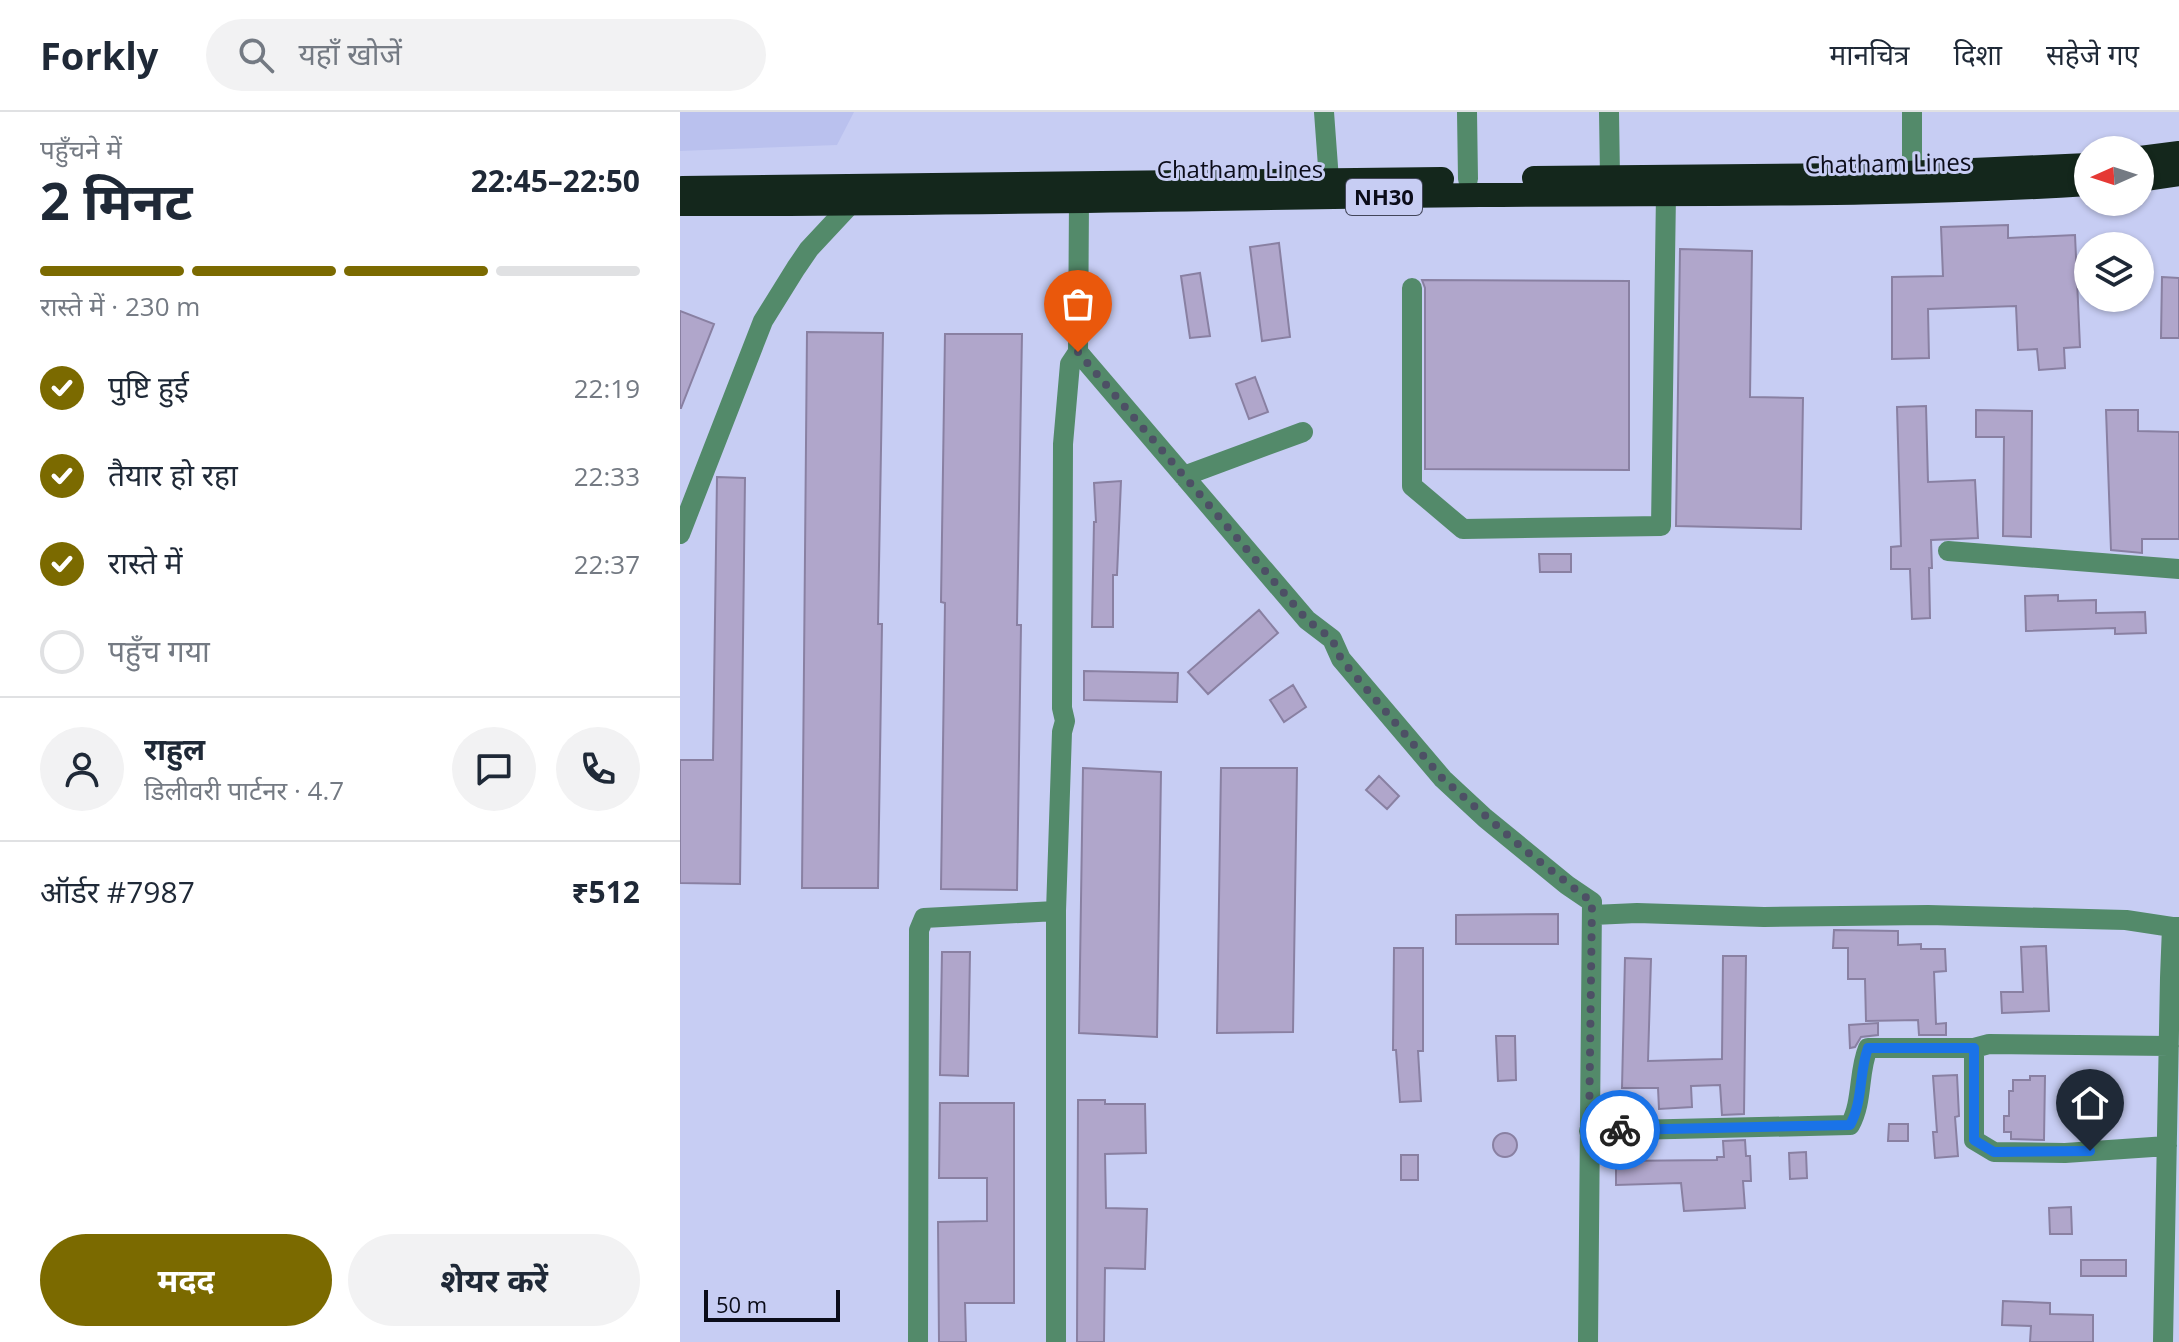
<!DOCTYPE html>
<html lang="hi">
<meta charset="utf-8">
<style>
:root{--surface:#fff;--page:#f2f2f3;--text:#1f2937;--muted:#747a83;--line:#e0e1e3;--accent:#7b6a00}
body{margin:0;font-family:"Open Sans","Noto Sans Devanagari",sans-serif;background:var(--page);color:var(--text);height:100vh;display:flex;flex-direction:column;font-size:30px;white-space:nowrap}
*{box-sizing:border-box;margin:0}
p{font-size:26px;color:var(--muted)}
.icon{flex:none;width:44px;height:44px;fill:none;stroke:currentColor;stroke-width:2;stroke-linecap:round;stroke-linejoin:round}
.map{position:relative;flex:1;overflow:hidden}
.drawer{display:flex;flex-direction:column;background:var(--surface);width:680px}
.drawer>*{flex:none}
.needle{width:52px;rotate:267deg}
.buttons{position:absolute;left:1394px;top:24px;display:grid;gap:16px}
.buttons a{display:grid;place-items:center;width:80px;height:80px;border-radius:50%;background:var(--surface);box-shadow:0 2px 6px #0004;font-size:40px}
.scale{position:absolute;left:24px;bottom:20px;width:136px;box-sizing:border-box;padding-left:8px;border:4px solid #0b0c19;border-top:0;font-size:22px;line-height:28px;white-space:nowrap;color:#0b0c19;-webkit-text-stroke:6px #c7cdf3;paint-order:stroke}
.pin{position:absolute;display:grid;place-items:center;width:68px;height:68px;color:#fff;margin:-82px -34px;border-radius:50% 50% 50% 0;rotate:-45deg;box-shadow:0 0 8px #0007}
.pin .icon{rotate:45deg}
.courier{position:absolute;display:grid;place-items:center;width:80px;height:80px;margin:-40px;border:6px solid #1a73e8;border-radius:50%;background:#fff;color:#222;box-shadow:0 2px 10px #0007}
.headline em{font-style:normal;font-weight:700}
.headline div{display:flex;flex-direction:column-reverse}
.headline{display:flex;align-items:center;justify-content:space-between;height:136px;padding:0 40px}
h1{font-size:52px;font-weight:700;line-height:60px}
.bar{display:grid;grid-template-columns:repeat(4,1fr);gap:12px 8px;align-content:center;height:96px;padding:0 40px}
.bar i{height:10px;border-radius:6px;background:var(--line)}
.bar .selected{background:var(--accent)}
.bar p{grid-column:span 4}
.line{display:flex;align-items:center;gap:20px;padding:0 40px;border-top:2px solid var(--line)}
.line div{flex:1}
.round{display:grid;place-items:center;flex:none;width:84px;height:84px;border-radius:42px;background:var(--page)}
ol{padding:0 40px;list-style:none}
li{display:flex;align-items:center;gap:24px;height:88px}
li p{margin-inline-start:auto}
li .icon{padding:8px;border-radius:50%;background:var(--accent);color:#fff;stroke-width:4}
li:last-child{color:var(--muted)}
li i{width:44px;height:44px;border:4px solid var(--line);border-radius:50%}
.button{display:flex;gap:16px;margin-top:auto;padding:16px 40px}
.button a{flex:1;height:92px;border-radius:48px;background:var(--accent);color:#fff;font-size:32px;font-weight:700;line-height:92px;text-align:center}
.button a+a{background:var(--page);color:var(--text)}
header{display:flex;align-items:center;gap:48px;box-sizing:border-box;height:112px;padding:0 40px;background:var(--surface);border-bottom:2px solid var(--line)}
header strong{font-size:38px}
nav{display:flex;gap:44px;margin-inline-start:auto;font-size:28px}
.search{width:560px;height:72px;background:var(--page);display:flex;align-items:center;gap:20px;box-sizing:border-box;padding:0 28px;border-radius:44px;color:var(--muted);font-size:30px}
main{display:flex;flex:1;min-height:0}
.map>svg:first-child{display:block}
.built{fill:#bac1ee}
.building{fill:#b0a6cb;stroke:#8980a2;stroke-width:2}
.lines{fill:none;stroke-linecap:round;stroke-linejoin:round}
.minor{stroke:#538a6a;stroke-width:20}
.highway{stroke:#14271c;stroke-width:24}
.done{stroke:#4d5065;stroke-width:8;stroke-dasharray:0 14.4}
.route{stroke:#1a73e8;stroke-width:10}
.labels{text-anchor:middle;stroke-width:6;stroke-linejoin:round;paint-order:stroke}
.shield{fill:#c7cdf3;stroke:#43465a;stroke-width:2}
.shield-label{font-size:22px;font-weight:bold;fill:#0b0c19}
.street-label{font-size:24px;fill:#0b0c19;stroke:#c7cdf3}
</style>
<header>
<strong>Forkly</strong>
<div class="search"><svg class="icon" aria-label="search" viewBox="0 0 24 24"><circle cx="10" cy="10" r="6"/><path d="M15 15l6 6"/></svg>यहाँ खोजें</div>
<nav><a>मानचित्र</a><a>दिशा</a><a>सहेजे गए</a></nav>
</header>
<main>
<section class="drawer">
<div class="headline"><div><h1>2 मिनट</h1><p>पहुँचने में</p></div><em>22:45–22:50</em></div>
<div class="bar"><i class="selected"></i><i class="selected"></i><i class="selected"></i><i></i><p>रास्ते में · 230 m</p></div>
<ol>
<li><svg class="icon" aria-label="check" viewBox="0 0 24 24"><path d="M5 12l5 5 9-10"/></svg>पुष्टि हुई<p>22:19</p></li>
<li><svg class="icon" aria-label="check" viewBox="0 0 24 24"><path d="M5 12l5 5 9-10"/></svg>तैयार हो रहा<p>22:33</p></li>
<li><svg class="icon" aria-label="check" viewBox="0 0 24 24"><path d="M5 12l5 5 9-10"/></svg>रास्ते में<p>22:37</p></li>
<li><i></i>पहुँच गया</li>
</ol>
<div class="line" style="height:144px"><a class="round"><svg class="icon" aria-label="person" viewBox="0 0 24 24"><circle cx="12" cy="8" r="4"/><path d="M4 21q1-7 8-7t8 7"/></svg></a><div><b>राहुल</b><p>डिलीवरी पार्टनर · 4.7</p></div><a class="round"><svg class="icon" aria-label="chat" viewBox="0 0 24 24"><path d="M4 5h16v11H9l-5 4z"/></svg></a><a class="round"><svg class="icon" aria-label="phone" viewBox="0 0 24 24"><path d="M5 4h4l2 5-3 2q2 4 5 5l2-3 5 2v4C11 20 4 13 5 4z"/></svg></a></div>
<div class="line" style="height:104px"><div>ऑर्डर #7987</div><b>₹512</b></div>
<div class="button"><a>मदद</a><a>शेयर करें</a></div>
</section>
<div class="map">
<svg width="1499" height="1230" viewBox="0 0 1499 1230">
<rect width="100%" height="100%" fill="#c7cdf3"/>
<path class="built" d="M0,0H174L157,33L0,39Z"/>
<path class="building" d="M1328,113V126L1395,123L1400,235L1384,236L1385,256L1359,258L1357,237L1338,238L1336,194L1248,197L1249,246L1212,247V165L1263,164L1261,115Z
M599,131L610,225L582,229L570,135Z
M1000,137L1072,139L1070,285L1123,286L1121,417L996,414Z
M520,161L530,224L510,226L501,164Z
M1482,165L1499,166V226H1481Z
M742,168L949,169V358L745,357V176Z
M0,199L34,212L1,296H0Z
M127,220L203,221L198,512H202L198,776H122Z
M265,222H342L337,513H341L337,778L261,777L265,491L261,490Z
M575,265L588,300L569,307L556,272Z
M1246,294L1248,370L1295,368L1298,426L1251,428L1252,456H1249L1250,506L1232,507L1230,457H1211V435L1221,434L1217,295Z
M1296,298L1352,299L1351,425L1323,424L1324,325H1296Z
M1426,298H1458V319L1499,320V427H1462V441L1431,438Z
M37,365L65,366L60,772L0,771V648H33Z
M441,369L437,463H433V515H412L414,410H416L414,371Z
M859,442H891V460H860Z
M1378,483V489L1416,488V501L1465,500L1466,521L1435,522V516L1346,519L1345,484Z
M579,498L598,521L528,582L508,560Z
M404,559L498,561L497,590L404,588Z
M613,573L626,595L604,610L590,588Z
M403,656L481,660L477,925L399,921Z
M541,656H617L613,920L537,921Z
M699,664L719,684L707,697L686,678Z
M878,802V832H776V803Z
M1154,818L1218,819V833L1241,832V837H1265L1266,859L1254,860L1256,912L1266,911V923H1239L1238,908L1186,909L1185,867H1168V836H1153Z
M1366,834L1369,899L1322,901L1321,880H1343L1341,835Z
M714,836H743V939H738L741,989L720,990L716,938H713Z
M262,840H290L288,964L260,963Z
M1043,844H1066L1064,1002L1042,1003L1040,973L1011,974L1012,995L979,997L978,976H942L945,846L971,847L968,949L1042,947Z
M1198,911V923L1181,925L1175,935L1170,936L1169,913Z
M816,924H835L836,968L818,969Z
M1277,963L1279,1004L1275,1005L1278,1044L1255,1046L1253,1020H1257L1253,964Z
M1350,964H1365L1364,1028L1331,1027V1020H1324V1004H1329V979H1333V968H1350Z
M398,988H425V992H465L466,1041L425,1042L426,1096L467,1097L465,1157L425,1156L424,1230H397Z
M260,991H334V1191H285L286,1230H259L258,1110L307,1109V1066H259Z
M1209,1012H1228V1029H1208Z
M813 1033a12 12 0 1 1 24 0a12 12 0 1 1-24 0Z
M1065,1028L1066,1044H1070L1071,1069H1063L1065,1096L1004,1099L1001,1071L936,1073V1049L1037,1048V1045H1044L1043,1029Z
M1126,1040L1127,1066L1110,1067L1109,1041Z
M721,1043H738V1068H721Z
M1391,1095L1392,1122H1370L1369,1096Z
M1401,1148H1446V1164H1401Z
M1323,1189L1370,1191V1202L1413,1203V1230H1350L1351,1214L1322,1213Z"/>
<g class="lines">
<path class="minor" d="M644,0L649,68
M787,0L788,67
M929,0L930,66
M1232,0V62
M732,176V374L783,417L981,414L986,82
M398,240L627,508L652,527L661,547L763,667L805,706L887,773L912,790L908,1230
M504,364L623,320
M0,422L83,209L116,156L129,137L171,92L175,79
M1268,439L1499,457
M913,803L957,801L1084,805L1248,803L1446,808L1492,815
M1294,936V1028L1314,1040L1385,1041L1487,1034
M909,1019L1170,1013C1183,990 1178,960 1188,936H1294L1309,932L1489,934
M238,1230L239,818L244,806L376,799
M376,1230V799L382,620L385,609L382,596L383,332L390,252L398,240L399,88
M1483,1230L1490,866L1492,815H1499"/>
<path class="highway" d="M1460,46L1499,41
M854,66L1180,63L1408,53
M1460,68L1499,62
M2,76L762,67
M0,92C266,93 533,86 800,83C1002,81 1205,85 1408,72"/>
</g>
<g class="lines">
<path class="done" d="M398,240L627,508L652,527L661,547L763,667L846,739L912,790L909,1019L940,1018"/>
<path class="route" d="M940,1018L1170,1013C1183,990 1179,960 1188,936H1294V1028L1314,1040L1410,1039"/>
</g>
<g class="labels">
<rect class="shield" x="666" y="67" width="76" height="36" rx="6"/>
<g class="shield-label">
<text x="704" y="93">NH30</text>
</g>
<g class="street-label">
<text transform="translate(1208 52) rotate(-1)" y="8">Chatham Lines</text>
<text x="560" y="66">Chatham Lines</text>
</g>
</g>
</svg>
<div class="buttons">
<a><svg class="needle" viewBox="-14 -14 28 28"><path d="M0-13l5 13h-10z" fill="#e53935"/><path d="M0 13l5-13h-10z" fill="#747a83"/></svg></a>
<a><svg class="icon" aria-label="layers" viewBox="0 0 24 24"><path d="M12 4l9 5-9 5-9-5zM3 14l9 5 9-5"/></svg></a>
</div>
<div class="scale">50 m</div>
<div class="pin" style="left:398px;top:240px;background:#ea580c"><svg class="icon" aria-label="bag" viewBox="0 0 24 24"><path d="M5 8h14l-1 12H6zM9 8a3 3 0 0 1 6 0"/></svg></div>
<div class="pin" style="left:1410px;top:1039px;background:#1f2937"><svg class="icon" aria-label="home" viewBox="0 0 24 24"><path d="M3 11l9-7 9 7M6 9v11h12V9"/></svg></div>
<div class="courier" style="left:940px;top:1018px"><svg class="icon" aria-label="bike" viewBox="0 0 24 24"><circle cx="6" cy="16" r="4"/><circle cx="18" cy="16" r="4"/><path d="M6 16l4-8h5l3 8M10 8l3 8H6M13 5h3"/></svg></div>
</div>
</main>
